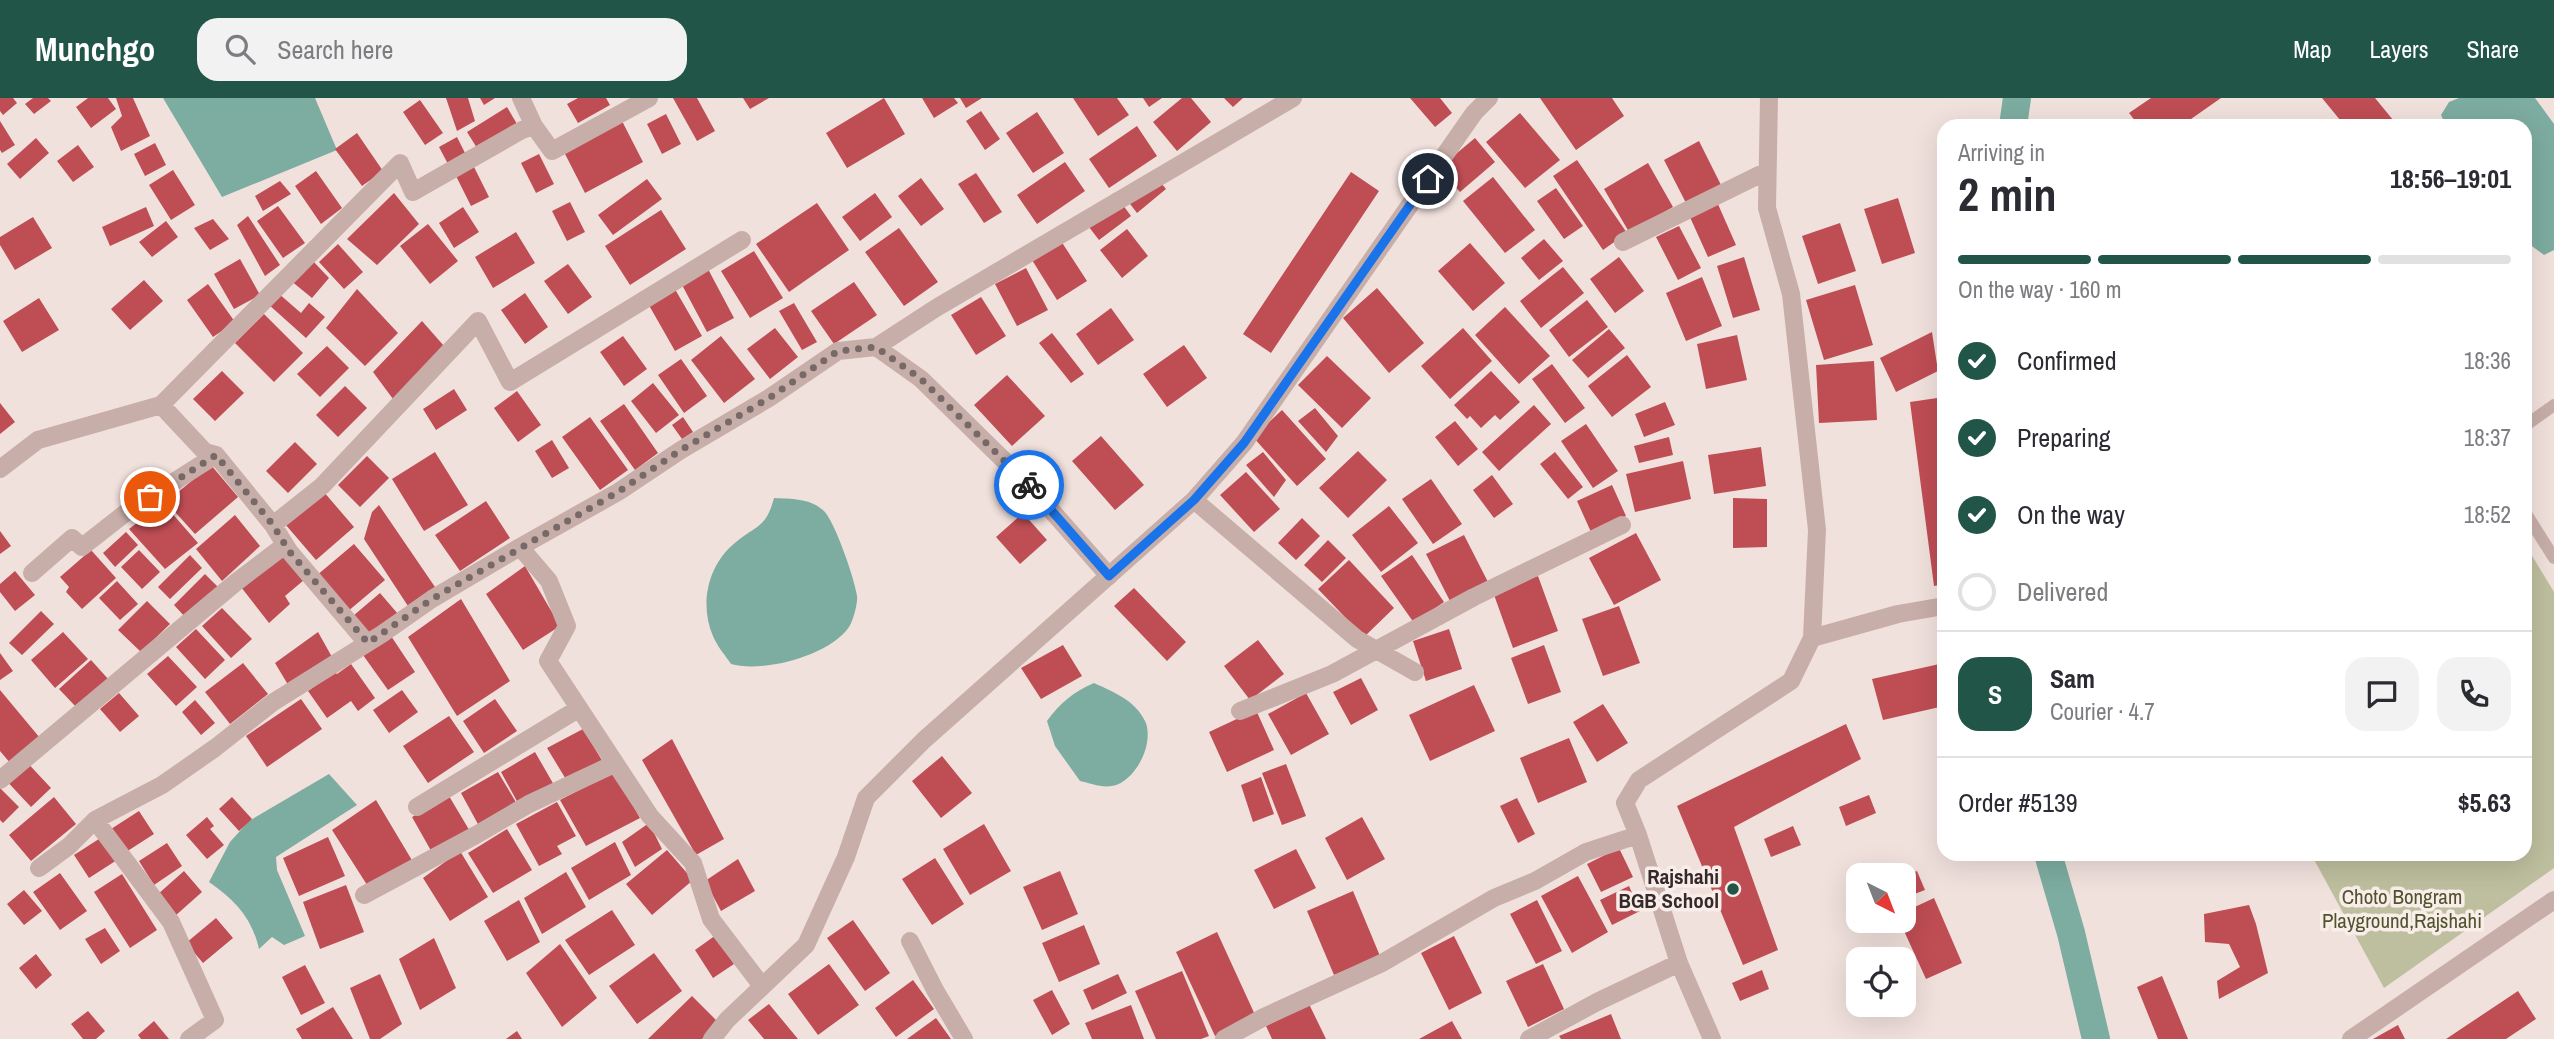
<!DOCTYPE html>
<meta charset="utf-8">
<style>
:root{--surface:#fff;--page:#f2f2f3;--text:#2b2b33;--muted:#7c7c81;--line:#e1e1e2;--accent:#215548}
body{margin:0;font-family:"Archivo Narrow",sans-serif;background:var(--page);color:var(--text);height:100vh;display:flex;flex-direction:column;font-size:26px;white-space:nowrap}
*{box-sizing:border-box;margin:0}
p{font-size:23px;color:var(--muted)}
.icon{flex:none;width:38px;height:38px;fill:none;stroke:currentColor;stroke-width:2;stroke-linecap:round;stroke-linejoin:round}
.map{position:relative;flex:1;overflow:hidden}
.details{position:absolute;left:1937px;top:21px;width:595px;height:742px;display:flex;flex-direction:column;background:var(--surface);border-radius:21px;box-shadow:0 7px 28px #0002}
.details>*{flex:none}
.needle{width:46px;rotate:138deg}
.buttons{position:absolute;left:1846px;top:765px;display:grid;gap:14px}
.buttons a{display:grid;place-items:center;width:70px;height:70px;border-radius:14px;background:var(--surface);box-shadow:0 7px 28px #0002;font-size:35px}
.pin{position:absolute;display:grid;place-items:center;width:60px;height:60px;color:#fff;margin:-30px;border:4px solid #fff;border-radius:50%;box-shadow:0 2px 7px #0007}
.courier{position:absolute;display:grid;place-items:center;width:70px;height:70px;margin:-35px;border:5px solid #1a73e8;border-radius:50%;background:#fff;color:#222;box-shadow:0 2px 9px #0007}
.overview em{font-style:normal;font-weight:800}
.overview div{display:flex;flex-direction:column-reverse}
.overview{display:flex;align-items:center;justify-content:space-between;height:119px;padding:0 21px}
h1{font-size:46px;font-weight:800;line-height:52px}
.bar{display:grid;grid-template-columns:repeat(4,1fr);gap:10px 7px;align-content:center;height:84px;padding:0 21px}
.bar i{height:9px;border-radius:5px;background:var(--line)}
.bar .active{background:var(--accent)}
.bar p{grid-column:span 4}
.line{display:flex;align-items:center;gap:18px;padding:0 21px;border-top:2px solid var(--line)}
.line div{flex:1}
.round{display:grid;place-items:center;flex:none;width:74px;height:74px;border-radius:21px;background:var(--page)}
ol{padding:0 21px;list-style:none}
li{display:flex;align-items:center;gap:21px;height:77px}
li p{margin-inline-start:auto}
li .icon{padding:7px;border-radius:50%;background:var(--accent);color:#fff;stroke-width:4}
li:last-child{color:var(--muted)}
li i{width:38px;height:38px;border:4px solid var(--line);border-radius:50%}
header{display:flex;align-items:center;gap:42px;box-sizing:border-box;height:98px;padding:0 35px;background:var(--accent);color:#fff}
header strong{font-size:33px}
nav{display:flex;gap:38px;margin-inline-start:auto;font-size:24px}
.search{width:490px;height:63px;background:var(--page);display:flex;align-items:center;gap:18px;box-sizing:border-box;padding:0 24px;border-radius:21px;color:var(--muted);font-size:26px}
.map>svg:first-child{display:block}
.green{fill:#bebf9e}
.water{fill:#7daca0}
.lines{fill:none;stroke-linecap:round;stroke-linejoin:round}
.canal{stroke:#7daca0;stroke-width:28}
.building{fill:#bf4d54}
.service{stroke:#c8aea9;stroke-width:12}
.minor{stroke:#c8aea9;stroke-width:18}
.tertiary{stroke:#c8aea9;stroke-width:18}
.done{stroke:#776968;stroke-width:7;stroke-dasharray:0 12.6}
.route{stroke:#1a73e8;stroke-width:9}
.poi-dot{fill:#215548;stroke:#f9ede9;stroke-width:2.5}
.labels{text-anchor:middle;stroke-width:7;stroke-linejoin:round;paint-order:stroke}
.poi-label{font-size:21px;font-weight:bold;fill:#362929;stroke:#f9ede9;text-anchor:end}
.park-label{font-size:21px;fill:#50532e;stroke:#f9ede9}
</style>
<header>
<strong>Munchgo</strong>
<div class="search"><svg class="icon" aria-label="search" viewBox="0 0 24 24"><circle cx="10" cy="10" r="6"/><path d="M15 15l6 6"/></svg>Search here</div>
<nav><a>Map</a><a>Layers</a><a>Share</a></nav>
</header>
<div class="map">
<svg width="2554" height="941" viewBox="0 0 2554 941">
<rect width="100%" height="100%" fill="#f1e1dd"/>
<path class="green" d="M2525,446L2554,494V770L2384,890L2311,756H2525Z"/>
<path class="water" d="M163,0H315L337,52L222,99Z
M2459,0H2535L2554,26V152L2544,157L2525,143V28H2446L2441,17L2449,4Z
M774,400C792,401 810,400 824,413C835,424 855,482 857,498C858,505 853,523 849,529C829,558 763,575 731,566C725,557 717,548 713,538C699,506 708,466 736,444C757,427 766,430 774,400Z
M1094,585C1113,594 1135,602 1145,623C1155,644 1136,684 1112,688C1101,690 1090,685 1080,683L1055,648L1047,623C1060,605 1073,594 1094,585Z
M329,676L357,707L276,759L277,772L305,838L284,847L272,839L259,851C252,820 235,802 209,784L230,744L249,723Z"/>
<g class="lines">
<path class="canal" d="M2013,28L2017,0
M2048,756L2071,835L2096,941"/>
</g>
<path class="building" d="M0,0H13L17,5L3,17L0,13Z
M33,0H48L51,3L34,16L25,6Z
M88,0H108L116,11L91,30L76,9Z
M116,0H133L150,38L121,53L111,29L122,18Z
M446,0H468L475,23L457,33Z
M480,0H495L484,7Z
M578,0H606L610,7L578,25L567,6Z
M673,0H697L715,33L697,43Z
M743,0H769L750,11Z
M884,0L905,36L847,70L826,35Z
M922,0H954L958,5L934,20Z
M960,0H982L966,10Z
M1073,0H1117L1129,17L1098,38Z
M1143,0H1162L1149,9Z
M1182,0H1191L1211,24L1177,53L1153,24Z
M1224,0H1243L1233,9Z
M1410,0H1440L1452,15L1435,29Z
M1540,0H1612L1624,18L1576,52Z
M2151,0H2221L2181,28H2139L2129,15Z
M2322,0H2375L2398,28H2345Z
M420,2L443,35L425,47L403,14Z
M507,9L517,26L477,50L467,34Z
M981,13L1000,41L985,52L966,23Z
M1037,14L1064,55L1033,75L1006,35Z
M1520,15L1560,62L1525,90L1486,44Z
M666,16L681,46L662,56L647,26Z
M0,23L15,47L2,55L0,52Z
M622,23L643,64L585,95L564,54Z
M1137,28L1157,58L1109,90L1089,61Z
M357,35L383,73L362,88L335,51Z
M457,39L466,57L448,66L439,49Z
M36,40L49,55L20,81L7,66Z
M1475,40L1495,64L1460,94L1439,70Z
M1699,43L1721,87L1686,105L1664,62Z
M155,45L166,67L145,78L134,56Z
M78,47L94,69L73,84L57,63Z
M539,56L554,86L536,95L521,65Z
M1577,62L1627,135L1603,152L1553,78Z
M1065,64L1085,93L1037,126L1017,97Z
M1648,65L1673,109L1629,134L1604,91Z
M474,69L489,99L471,108L456,78Z
M173,72L195,107L171,122L149,87Z
M316,73L342,110L321,126L295,88Z
M1152,74L1166,91L1137,115L1124,98Z
M1351,74L1379,93L1271,255L1243,236Z
M976,75L1002,114L984,125L958,86Z
M1493,79L1535,132L1505,155L1463,103Z
M921,80L944,111L921,128L898,98Z
M647,81L662,101L613,137L598,117Z
M280,83L291,96L263,113L255,98Z
M1556,90L1583,128L1564,141L1537,103Z
M394,95L419,126L377,167L347,141Z
M875,95L892,119L860,143L842,119Z
M1114,95L1131,118L1099,142L1082,120Z
M1898,100L1915,155L1882,166L1864,111Z
M570,104L585,134L567,143L552,113Z
M1717,104L1736,147L1708,159L1689,117Z
M817,105L849,152L789,194L756,146Z
M278,108L305,145L283,160L257,123Z
M146,109L154,128L110,148L102,129Z
M463,109L479,134L454,150L439,125Z
M661,112L686,151L630,187L605,148Z
M248,118L280,167L265,178L237,127Z
M33,119L52,150L15,172L0,147V139Z
M213,121L229,141L210,152L194,130Z
M166,123L178,139L152,159L139,144Z
M1840,125L1856,173L1818,186L1802,138Z
M428,126L458,163L430,186L400,148Z
M1679,128L1701,170L1678,182L1656,139Z
M899,130L938,184L904,208L865,154Z
M1127,131L1148,158L1122,180L1100,152Z
M516,134L535,165L493,190L475,159Z
M1544,141L1563,163L1539,182L1521,160Z
M1061,143L1087,183L1057,202L1032,162Z
M1470,145L1505,185L1473,213L1438,173Z
M338,146L363,174L344,191L319,164Z
M754,153L783,200L750,220L721,173Z
M1619,159L1644,193L1615,215L1590,181Z
M1744,159L1760,212L1733,220L1717,168Z
M240,161L260,197L234,211L214,176Z
M311,161L329,180L312,200L290,182Z
M568,166L592,199L568,216L544,183Z
M1563,169L1584,195L1541,230L1520,203Z
M1026,170L1048,212L1017,228L995,186Z
M708,171L734,220L707,234L681,185Z
M1702,179L1722,228L1686,243L1666,195Z
M144,182L163,203L130,232L111,211Z
M854,184L877,217L834,246L811,213Z
M208,186L235,224L213,239L187,202Z
M672,186L702,238L675,253L646,202Z
M1855,187L1873,247L1824,262L1806,202Z
M1377,190L1424,245L1389,275L1343,220Z
M357,191L398,235L365,268L326,230Z
M278,195L301,215L309,205L325,219L306,240L268,206Z
M525,195L548,229L525,246L501,212Z
M981,199L1006,238L976,257L951,217Z
M39,200L59,232L22,254L3,223Z
M1587,202L1608,229L1569,259L1549,232Z
M794,205L817,244L802,252L779,213Z
M1505,209L1550,258L1519,286L1475,237Z
M1111,210L1134,242L1098,267L1076,236Z
M264,216L303,255L274,284L235,245Z
M422,223L444,248L393,301L373,274Z
M775,230L798,259L770,281L747,251Z
M1463,230L1492,263L1450,301L1421,268Z
M1609,231L1625,250L1588,280L1572,262Z
M1932,234L1938,273L1896,294L1880,260Z
M1052,235L1084,276L1071,285L1039,245Z
M1737,237L1747,282L1706,291L1697,246Z
M623,238L647,271L624,288L600,254Z
M721,238L755,281L724,305L691,262Z
M1184,247L1207,280L1167,309L1143,276Z
M327,248L349,270L320,299L297,276Z
M1627,257L1651,289L1612,319L1588,288Z
M1327,258L1371,300L1342,330L1298,287Z
M681,261L707,298L684,315L658,277Z
M1874,263L1877,322L1819,325L1816,267Z
M1552,266L1585,310L1565,325L1532,281Z
M222,273L244,295L215,323L193,301Z
M1491,273L1520,304L1500,322L1495,317L1481,330L1470,318L1467,321L1454,307Z
M1007,277L1045,318L1012,348L974,307Z
M653,285L679,317L656,335L631,303Z
M345,288L367,310L338,339L316,317Z
M454,291L467,312L436,332L423,311Z
M517,293L541,327L518,344L494,310Z
M1944,299V486L1934,488L1910,304Z
M1665,304L1675,327L1644,339L1635,316Z
M0,305L15,324L0,336Z
M624,306L658,355L635,372L600,323Z
M1534,307L1551,326L1499,373L1482,354Z
M1315,310L1338,338L1326,354L1298,323Z
M1282,312L1326,361L1297,388L1253,339Z
M590,319L628,372L600,392L562,339Z
M683,319L693,334L682,341L672,327Z
M1455,323L1478,351L1458,368L1435,339Z
M1586,326L1618,373L1593,390L1561,343Z
M1101,338L1144,387L1115,412L1072,363Z
M1669,339L1673,357L1639,365L1634,348Z
M552,342L569,370L552,380L535,353Z
M295,344L317,366L288,395L266,373Z
M1761,349L1766,388L1714,396L1708,357Z
M1358,353L1387,382L1348,420L1319,390Z
M435,354L468,407L424,433L392,381Z
M1263,354L1286,382L1274,399L1246,367Z
M1555,354L1583,389L1568,401L1540,366Z
M367,358L389,380L360,409L338,387Z
M1683,363L1691,401L1635,414L1626,376Z
M211,367L238,399L195,436L166,404Z
M1246,374L1280,411L1254,434L1220,397Z
M1492,377L1513,406L1494,420L1473,392Z
M1431,381L1462,426L1433,446L1402,401Z
M1612,387L1626,418L1591,434L1577,403Z
M323,393L354,429L316,462L285,426Z
M1733,400L1767,401V449L1733,450Z
M486,403L510,440L460,473L435,437Z
M163,405L198,445L165,471L129,431Z
M379,407L435,489L408,508L364,441L372,414Z
M1389,408L1418,445L1381,474L1352,437Z
M1023,415L1047,442L1020,466L996,439Z
M235,417L260,448L222,483L196,451Z
M1302,420L1320,438L1296,462L1278,445Z
M0,433L11,448L0,456Z
M126,434L138,447L115,469L103,455Z
M1636,435L1661,482L1614,507L1589,460Z
M1464,437L1488,484L1450,503L1426,456Z
M1328,442L1346,460L1322,484L1304,467Z
M354,446L385,482L347,514L316,478Z
M91,452L116,480L82,511L66,494L69,489L60,479Z
M139,452L160,474L142,491L121,469Z
M280,455L304,482L285,498L290,506L269,525L241,489Z
M190,457L202,470L170,501L158,489Z
M1412,457L1444,504L1414,525L1381,478Z
M1349,462L1394,510L1364,539L1318,491Z
M525,468L560,528L523,552L486,496Z
M15,473L35,497L15,513L0,494V486Z
M205,476L218,489L186,520L174,507Z
M1538,478L1558,533L1513,550L1493,494Z
M117,483L138,506L120,522L99,500Z
M1134,490L1186,544L1167,563L1114,508Z
M380,495L398,516L369,537L353,518Z
M461,501L510,583L457,618L408,539Z
M147,503L170,526L141,554L118,532Z
M1619,508L1640,565L1603,578L1582,521Z
M222,510L252,541L231,560L202,528Z
M41,513L54,526L22,557L9,545Z
M196,531L225,562L205,581L176,549Z
M1449,531L1462,571L1426,583L1413,543Z
M63,534L88,561L55,590L31,562Z
M318,534L332,559L290,590L275,565Z
M391,538L415,574L388,592L363,557Z
M1258,542L1284,576L1250,602L1224,568Z
M1063,547L1082,578L1041,601L1021,570Z
M1544,547L1561,594L1528,606L1511,560Z
M0,555L13,573L0,582Z
M168,558L197,589L176,608L147,576Z
M91,562L109,582L78,611L59,591Z
M243,565L268,596L230,626L205,594Z
M1944,565V608L1883,622L1872,581Z
M351,566L375,600L358,613L351,603L327,620L308,593L334,574L337,576Z
M1361,580L1378,612L1351,627L1333,594Z
M1474,587L1495,633L1430,663L1409,617Z
M0,592L40,640L11,666L0,653Z
M402,592L418,614L389,635L373,612Z
M119,595L139,618L120,634L100,611Z
M1306,595L1329,636L1291,657L1268,616Z
M301,601L322,631L267,669L246,638Z
M495,601L517,633L484,655L463,623Z
M195,602L215,625L201,637L182,614Z
M1603,606L1628,645L1597,664L1573,624Z
M1256,612L1274,652L1227,674L1209,634Z
M449,618L474,654L428,685L403,648Z
M1846,626L1861,661L1734,729L1778,852L1743,867L1677,708Z
M583,631L603,664L567,683L547,650Z
M1569,640L1587,684L1538,705L1520,660Z
M672,641L724,741L696,757L642,662Z
M535,654L554,687L519,707L501,674Z
M942,658L972,695L941,720L912,683Z
M22,659L51,690L31,709L2,678Z
M1286,666L1306,718L1282,727L1262,675Z
M498,674L517,706L479,728L461,695Z
M614,674L640,720L586,748L560,702Z
M1261,679L1274,716L1253,724L1241,687Z
M0,690L19,709L3,725L0,722Z
M1869,697L1876,715L1846,728L1839,709Z
M449,698L471,735L434,758L412,719Z
M54,699L76,726L31,763L9,737Z
M232,699L252,721L239,733L219,711Z
M1517,700L1535,736L1518,745L1500,708Z
M376,702L413,764L369,790L332,732Z
M557,704L576,738L557,748L562,756L539,768L516,726Z
M139,713L154,736L126,754L111,731Z
M207,719L214,728L210,731L224,747L207,761L186,737Z
M1362,719L1385,761L1347,782L1325,740Z
M649,725L662,751L635,769L622,744Z
M984,726L1011,773L970,797L943,751Z
M1793,728L1801,747L1771,759L1764,741Z
M507,731L532,772L493,795L468,755Z
M102,739L117,762L89,780L74,757Z
M328,739L345,778L299,798L283,760Z
M615,744L631,777L589,802L571,770Z
M167,745L182,768L154,787L139,763Z
M1619,750L1633,779L1601,794L1587,766Z
M1296,751L1316,790L1274,811L1254,772Z
M667,752L693,782L652,817L626,786Z
M460,753L488,799L450,823L423,780Z
M935,760L964,806L932,827L902,781Z
M738,761L755,793L721,813L705,783Z
M184,773L202,794L175,818L157,797Z
M1060,773L1078,816L1042,832L1023,789Z
M1917,773L1925,792L1904,800V778Z
M566,774L586,809L542,836L524,800Z
M60,775L87,813L60,832L33,794Z
M122,776L157,832L130,850L94,794Z
M1578,778L1608,834L1572,855L1541,798Z
M346,787L364,834L320,851L303,804Z
M1629,788L1640,813L1612,827L1600,802Z
M24,792L42,813L24,827L7,806Z
M1353,793L1380,858L1334,877L1307,813Z
M1934,800L1962,865L1926,881L1899,822H1904V814Z
M519,802L540,844L507,863L484,823Z
M1537,802L1562,853L1536,866L1510,816Z
M2249,807L2256,826L2268,875L2219,901L2217,883L2240,869L2229,846L2205,844L2204,816Z
M612,812L635,847L589,877L565,842Z
M216,820L233,840L203,865L186,845Z
M853,822L890,875L865,893L827,840Z
M1084,827L1100,866L1059,884L1042,845Z
M105,830L120,853L101,866L85,841Z
M1217,834L1256,919L1215,938L1176,854Z
M716,837L734,866L713,880L695,852Z
M1454,838L1482,895L1449,912L1421,855Z
M434,840L456,890L420,912L399,861Z
M560,846L597,900L562,929L526,875Z
M654,855L682,893L637,926L609,888Z
M36,856L52,877L36,891L19,870Z
M829,866L859,907L818,937L788,896Z
M1543,866L1564,911L1528,929L1506,883Z
M305,867L325,905L301,917L282,879Z
M1762,872L1769,891L1740,903L1732,885Z
M1182,873L1209,938L1201,941H1156L1135,893Z
M380,876L402,926L380,941H370L350,890Z
M1118,876L1127,895L1092,912L1083,892Z
M2162,878L2188,941H2158L2137,889Z
M913,882L934,911L896,939L875,910Z
M1052,892L1070,926L1052,937L1033,902Z
M2518,893L2536,921L2506,941H2446Z
M692,898L719,925L702,941H648Z
M769,906L798,941H764L748,922Z
M1309,906L1326,941H1272L1266,928Z
M1131,907L1144,941H1092L1085,925Z
M333,909L353,941H302L296,931Z
M88,913L105,933L96,941H83L71,926Z
M1611,916L1621,941H1561L1559,938Z
M936,920L951,941H907Z
M154,923L169,941H141L138,937Z
M1452,923L1462,941H1419Z
M2398,927L2405,941H2373Z
M517,933L522,941H506Z"/>
<g class="lines">
<path class="service" d="M2525,328L2554,307
M2525,414L2554,460"/>
<path class="minor" d="M534,28L552,53L649,0
M1623,144L1767,73
M876,249L936,210L1293,0
M216,357L205,354L161,307L400,65L413,94L522,32L534,28L521,0
M0,371L38,342L161,307
M1194,402L1357,541L1415,574
M273,427L322,388L478,223L510,284L742,142
M32,475L72,440L82,449L128,413L216,357L273,427L289,453L367,545
M1812,540L1898,516L1944,508
M1240,613L1332,576L1474,499L1622,427
M0,682L235,485L285,447
M417,709L578,611
M95,722L171,824L215,922L189,941
M39,770L69,748L95,722L162,687L215,650L272,605L382,536L432,501L520,449
M364,797L476,737L529,706L614,666
M910,843L935,892L964,941
M762,888L711,821L693,765L650,718L548,563L567,528L549,483L520,449L618,394L681,352L769,300L838,253L876,249L921,281L1029,387L1109,478
M1224,941L1264,919L1382,865L1494,800L1535,783L1586,754L1638,737
M1529,941L1597,904L1679,865
M1712,941L1679,865L1638,737L1625,705L1639,682L1791,583L1812,540L1817,432L1791,196L1767,110L1769,0
M2351,941L2554,802"/>
<path class="tertiary" d="M712,941L727,922L806,847L846,759L866,700L924,642L1194,402L1244,345L1474,15L1489,0"/>
</g>
<g class="lines">
<path class="done" d="M150,399L216,357L273,427L289,453L368,545L432,501L618,394L681,352L769,300L838,253L876,249L921,281L1029,387"/>
<path class="route" d="M1029,387L1109,478L1194,402L1244,345L1428,81"/>
</g>
<circle class="poi-dot" cx="1733" cy="791" r="7"/>
<g class="labels">
<g class="poi-label">
<text x="1719" y="786">Rajshahi<tspan x="1719" dy="24">BGB School</tspan></text>
</g>
<g class="park-label">
<text x="2402" y="806">Choto Bongram<tspan x="2402" dy="24">Playground,Rajshahi</tspan></text>
</g>
</g>
</svg>
<div class="buttons">
<a><svg class="needle" viewBox="-14 -14 28 28"><path d="M0-13l5 13h-10z" fill="#e53935"/><path d="M0 13l5-13h-10z" fill="#7c7c81"/></svg></a>
<a><svg class="icon" aria-label="locate" viewBox="0 0 24 24"><circle cx="12" cy="12" r="6"/><path d="M12 2v4M12 18v4M2 12h4M18 12h4"/></svg></a>
</div>
<div class="pin" style="left:150px;top:399px;background:#ea580c"><svg class="icon" aria-label="bag" viewBox="0 0 24 24"><path d="M5 8h14l-1 12H6zM9 8a3 3 0 0 1 6 0"/></svg></div>
<div class="pin" style="left:1428px;top:81px;background:#1f2937"><svg class="icon" aria-label="home" viewBox="0 0 24 24"><path d="M3 11l9-7 9 7M6 9v11h12V9"/></svg></div>
<div class="courier" style="left:1029px;top:387px"><svg class="icon" aria-label="bike" viewBox="0 0 24 24"><circle cx="6" cy="16" r="4"/><circle cx="18" cy="16" r="4"/><path d="M6 16l4-8h5l3 8M10 8l3 8H6M13 5h3"/></svg></div>
<section class="details">
<div class="overview"><div><h1>2 min</h1><p>Arriving in</p></div><em>18:56–19:01</em></div>
<div class="bar"><i class="active"></i><i class="active"></i><i class="active"></i><i></i><p>On the way · 160 m</p></div>
<ol>
<li><svg class="icon" aria-label="check" viewBox="0 0 24 24"><path d="M5 12l5 5 9-10"/></svg>Confirmed<p>18:36</p></li>
<li><svg class="icon" aria-label="check" viewBox="0 0 24 24"><path d="M5 12l5 5 9-10"/></svg>Preparing<p>18:37</p></li>
<li><svg class="icon" aria-label="check" viewBox="0 0 24 24"><path d="M5 12l5 5 9-10"/></svg>On the way<p>18:52</p></li>
<li><i></i>Delivered</li>
</ol>
<div class="line" style="height:126px"><b class="round" style="background:var(--accent);color:#fff">S</b><div><b>Sam</b><p>Courier · 4.7</p></div><a class="round"><svg class="icon" aria-label="chat" viewBox="0 0 24 24"><path d="M4 5h16v11H9l-5 4z"/></svg></a><a class="round"><svg class="icon" aria-label="phone" viewBox="0 0 24 24"><path d="M5 4h4l2 5-3 2q2 4 5 5l2-3 5 2v4C11 20 4 13 5 4z"/></svg></a></div>
<div class="line" style="height:91px"><div>Order #5139</div><b>$5.63</b></div>
</section>
</div>
